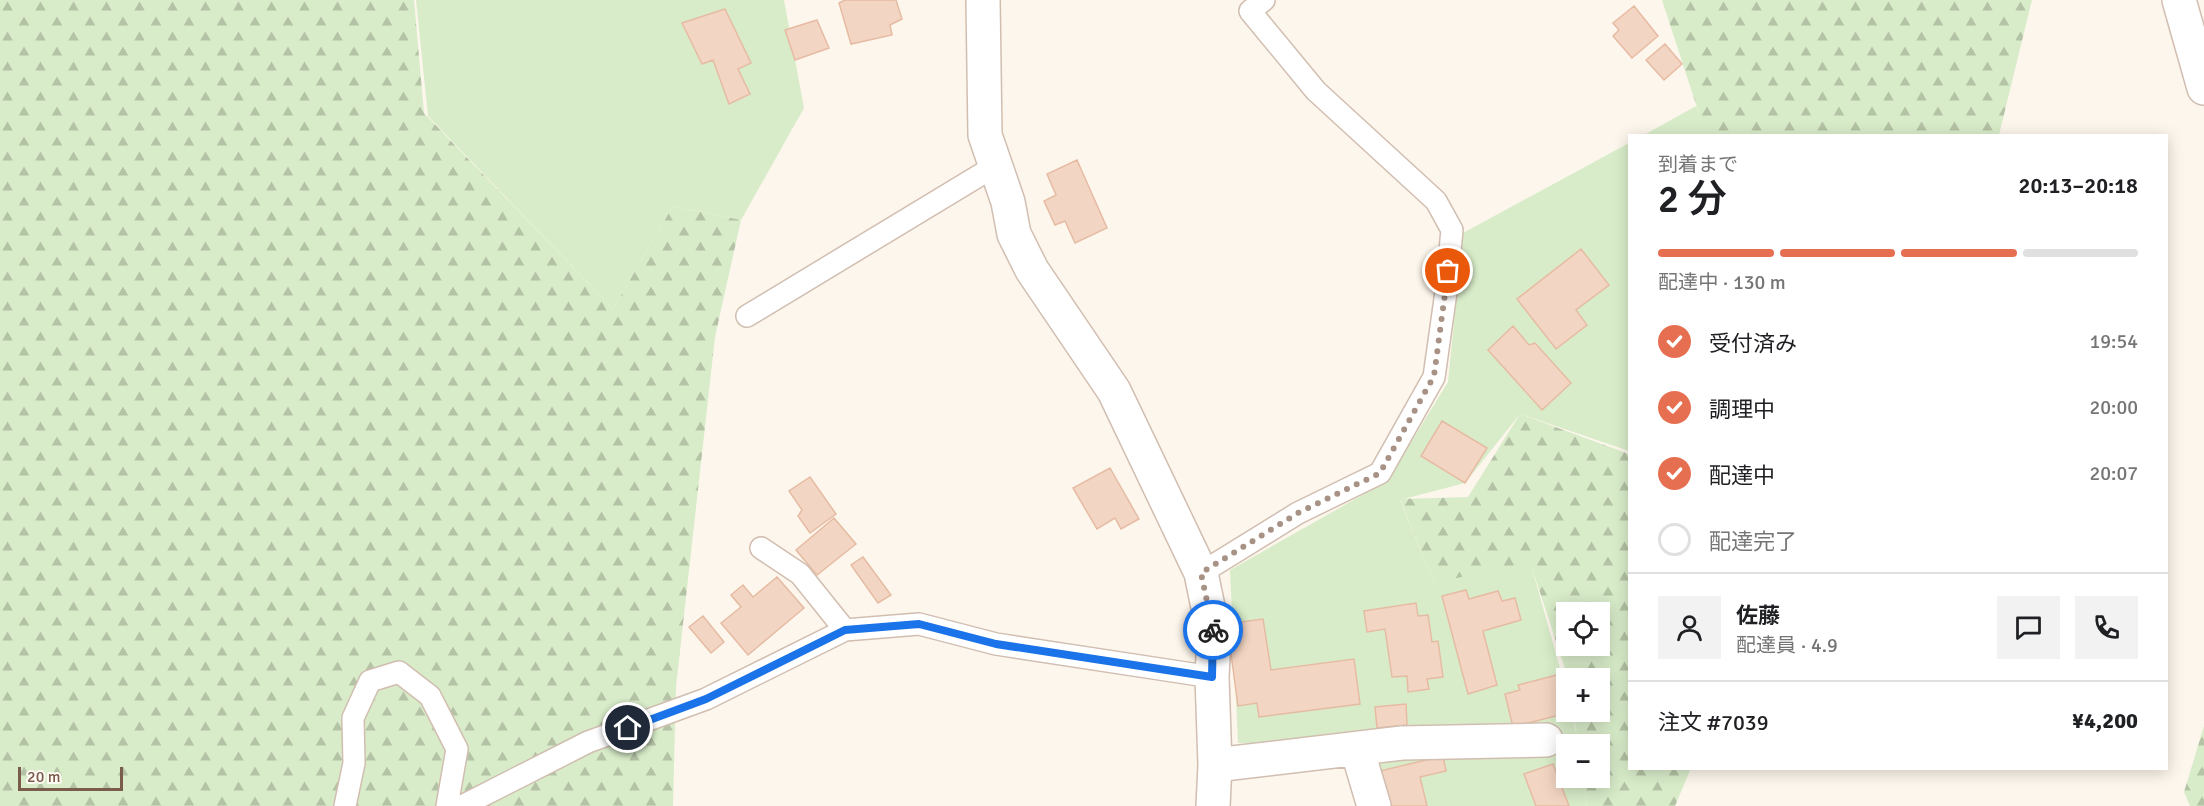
<!DOCTYPE html>
<html lang="ja">
<meta charset="utf-8">
<style>
:root{--surface:#fff;--page:#f2f2f2;--text:#202124;--muted:#757577;--line:#e0e0e0;--accent:#e76f51}
body{margin:0;font-family:Signika,"Noto Sans JP",sans-serif;background:var(--page);color:var(--text);height:100vh;display:flex;flex-direction:column;font-size:22px;white-space:nowrap}
*{box-sizing:border-box;margin:0}
p{font-size:20px;color:var(--muted)}
.icon{flex:none;width:33px;height:33px;fill:none;stroke:currentColor;stroke-width:2;stroke-linecap:round;stroke-linejoin:round}
.map{position:relative;flex:1;overflow:hidden}
.sheet{position:absolute;left:1628px;top:134px;width:540px;height:636px;display:flex;flex-direction:column;background:var(--surface);border-radius:0px;box-shadow:0 3px 15px #0003}
.sheet>*{flex:none}
.controls{position:absolute;left:1556px;top:602px;display:grid;gap:12px}
.controls a{display:grid;place-items:center;width:54px;height:54px;border-radius:0px;background:var(--surface);box-shadow:0 3px 15px #0003;font-size:30px}
.scale{position:absolute;left:18px;bottom:15px;width:105px;box-sizing:border-box;padding-left:6px;border:3px solid #7a5c4d;border-top:0;font-size:16px;line-height:21px;white-space:nowrap;color:#7a5c4d;-webkit-text-stroke:4px #fffaf3;paint-order:stroke}
.pin{position:absolute;display:grid;place-items:center;width:51px;height:51px;color:#fff;margin:-26px;border:3px solid #fff;border-radius:50%;box-shadow:0 2px 6px #0007}
.courier{position:absolute;display:grid;place-items:center;width:60px;height:60px;margin:-30px;border:4px solid #1a73e8;border-radius:50%;background:#fff;color:#222;box-shadow:0 2px 8px #0007}
.overview em{font-style:normal;font-weight:600}
.overview div{display:flex;flex-direction:column-reverse}
.overview{display:flex;align-items:center;justify-content:space-between;height:102px;padding:0 30px}
h1{font-size:39px;font-weight:600;line-height:45px}
.bar{display:grid;grid-template-columns:repeat(4,1fr);gap:9px 6px;align-content:center;height:72px;padding:0 30px}
.bar i{height:8px;border-radius:4px;background:var(--line)}
.bar .active{background:var(--accent)}
.bar p{grid-column:span 4}
.line{display:flex;align-items:center;gap:15px;padding:0 30px;border-top:2px solid var(--line)}
.line div{flex:1}
.round{display:grid;place-items:center;flex:none;width:63px;height:63px;border-radius:0px;background:var(--page)}
ol{padding:0 30px;list-style:none}
li{display:flex;align-items:center;gap:18px;height:66px}
li p{margin-inline-start:auto}
li .icon{padding:6px;border-radius:50%;background:var(--accent);color:#fff;stroke-width:4}
li:last-child{color:var(--muted)}
li i{width:33px;height:33px;border:3px solid var(--line);border-radius:50%}
.map>svg:first-child{display:block}
.grass{fill:#d8ecc9}
.forest{fill:url(#forest-firs);fill-rule:evenodd}
.building{fill:#f3d5c3;stroke:#e6bba3;stroke-width:1.5}
.lines{fill:none;stroke-linecap:round;stroke-linejoin:round}
.service-casing{stroke:#d1beb0;stroke-width:24}
.minor-casing{stroke:#d1beb0;stroke-width:36}
.service{stroke:#fff;stroke-width:21}
.minor{stroke:#fff;stroke-width:33}
.done{stroke:#a89285;stroke-width:6;stroke-dasharray:0 10.8}
.route{stroke:#1a73e8;stroke-width:8}
</style>
<div class="map">
<svg width="2204" height="806" viewBox="0 0 2204 806">
<defs>
<pattern id="forest-firs" width="22" height="20" patternUnits="userSpaceOnUse" patternTransform="scale(1.5)"><rect width="22" height="20" fill="#d8ecc9"/><path d="M5 1l3.5 6h-7zM16 11l3.5 6h-7z" fill="#b4c2a5"/></pattern>
</defs>
<rect width="100%" height="100%" fill="#fdf6ec"/>
<path class="grass" d="M416,0H784L804,108L741,220L673,206L613,309L428,116Z
M1696,106L1708,135H1644Z
M1629,143V451L1520,414L1465,483L1400,500L1434,583L1530,561L1566,690V711H1572L1578,744H1566V777H1582L1587,806H1381L1369,747L1238,743L1230,570L1387,481L1448,382L1463,233Z"/>
<path class="forest" d="M0,0H414L424,113L613,309L673,206L741,220L715,337L676,687L673,806H0Z
M1662,0H2032L1999,135H1706Z
M1520,414L1629,454V768H1691L1675,806H1587L1582,777H1599V744H1578L1573,711H1599V678H1568L1530,562L1434,583L1400,499L1468,497ZM1566,612H1599V645H1566Z
M2204,726V806H2190L2184,792Z"/>
<path class="building" d="M845,0H896L902,19L890,25L892,35L851,44L839,3Z
M1634,6L1658,36L1632,58L1613,36L1619,30L1613,23Z
M725,9L751,63L738,69L750,94L729,104L713,60L702,64L682,23Z
M817,20L829,48L795,60L785,30Z
M1665,44L1682,64L1664,80L1646,60Z
M1077,160L1107,228L1075,243L1065,221L1055,225L1044,201L1056,195L1047,174Z
M1581,249L1609,285L1576,310L1587,325L1556,349L1517,299Z
M1513,326L1529,345L1535,343L1571,383L1542,410L1488,350Z
M1442,421L1487,448L1465,483L1421,456Z
M1110,468L1139,519L1121,529L1115,518L1097,529L1073,488Z
M810,477L836,514L810,533L798,516L802,510L789,491Z
M834,518L856,544L817,575L796,550Z
M863,557L891,595L878,603L851,565Z
M777,577L804,608L748,655L721,623L741,607L731,595L743,585L753,597Z
M1466,590L1469,599L1498,591L1502,601L1515,598L1521,620L1483,631L1497,685L1468,694L1442,596Z
M1416,603L1418,616L1428,615L1432,642L1438,641L1443,677L1427,679L1429,689L1408,692L1407,676L1392,677L1385,629L1367,632L1364,611Z
M703,616L724,642L711,653L689,627Z
M1263,619L1271,670L1354,659L1360,704L1259,717L1257,703L1238,706L1227,624Z
M1557,675L1567,713L1513,727L1505,694L1520,690L1518,685Z
M1406,704L1407,725L1377,728L1375,707Z
M1443,756L1446,771L1420,777L1427,806H1389L1380,771Z
M1553,764L1569,806H1536L1524,774Z"/>
<g class="lines">
<g class="service-casing">
<path id="service" d="M747,316L995,166
M761,548L800,574L845,630
M1201,573L1298,513L1380,473L1434,377L1446,292L1452,230L1436,201L1316,91L1250,11L1264,0
M345,806L354,763L353,718L370,681L399,672L430,696L457,749L447,806
M462,806L588,742L706,699L845,630L919,624L996,644L1212,677"/>
</g>
<g class="minor-casing">
<path id="minor" d="M983,0L985,135L1008,202L1014,234L1032,270L1114,391L1201,573L1214,636L1212,677L1215,765L1213,806
M2179,0L2204,88
M1357,749L1374,806
M1215,765L1402,743L1546,740"/>
</g>
<use href="#service" class="service"/>
<use href="#minor" class="minor"/>
</g>
<g class="lines">
<path class="done" d="M1213,630L1201,573L1298,513L1380,473L1434,376L1448,271"/>
<path class="route" d="M628,728L706,699L845,630L919,624L996,644L1212,677L1213,630"/>
</g>
</svg>
<div class="controls">
<a><svg class="icon" aria-label="locate" viewBox="0 0 24 24"><circle cx="12" cy="12" r="6"/><path d="M12 2v4M12 18v4M2 12h4M18 12h4"/></svg></a>
<a>+</a>
<a>−</a>
</div>
<div class="scale">20 m</div>
<div class="pin" style="left:1448px;top:271px;background:#ea580c"><svg class="icon" aria-label="bag" viewBox="0 0 24 24"><path d="M5 8h14l-1 12H6zM9 8a3 3 0 0 1 6 0"/></svg></div>
<div class="pin" style="left:628px;top:728px;background:#1f2937"><svg class="icon" aria-label="home" viewBox="0 0 24 24"><path d="M3 11l9-7 9 7M6 9v11h12V9"/></svg></div>
<div class="courier" style="left:1213px;top:630px"><svg class="icon" aria-label="bike" viewBox="0 0 24 24"><circle cx="6" cy="16" r="4"/><circle cx="18" cy="16" r="4"/><path d="M6 16l4-8h5l3 8M10 8l3 8H6M13 5h3"/></svg></div>
<section class="sheet">
<div class="overview"><div><h1>2 分</h1><p>到着まで</p></div><em>20:13–20:18</em></div>
<div class="bar"><i class="active"></i><i class="active"></i><i class="active"></i><i></i><p>配達中 · 130 m</p></div>
<ol>
<li><svg class="icon" aria-label="check" viewBox="0 0 24 24"><path d="M5 12l5 5 9-10"/></svg>受付済み<p>19:54</p></li>
<li><svg class="icon" aria-label="check" viewBox="0 0 24 24"><path d="M5 12l5 5 9-10"/></svg>調理中<p>20:00</p></li>
<li><svg class="icon" aria-label="check" viewBox="0 0 24 24"><path d="M5 12l5 5 9-10"/></svg>配達中<p>20:07</p></li>
<li><i></i>配達完了</li>
</ol>
<div class="line" style="height:108px"><a class="round"><svg class="icon" aria-label="person" viewBox="0 0 24 24"><circle cx="12" cy="8" r="4"/><path d="M4 21q1-7 8-7t8 7"/></svg></a><div><b>佐藤</b><p>配達員 · 4.9</p></div><a class="round"><svg class="icon" aria-label="chat" viewBox="0 0 24 24"><path d="M4 5h16v11H9l-5 4z"/></svg></a><a class="round"><svg class="icon" aria-label="phone" viewBox="0 0 24 24"><path d="M5 4h4l2 5-3 2q2 4 5 5l2-3 5 2v4C11 20 4 13 5 4z"/></svg></a></div>
<div class="line" style="height:78px"><div>注文 #7039</div><b>¥4,200</b></div>
</section>
</div>
